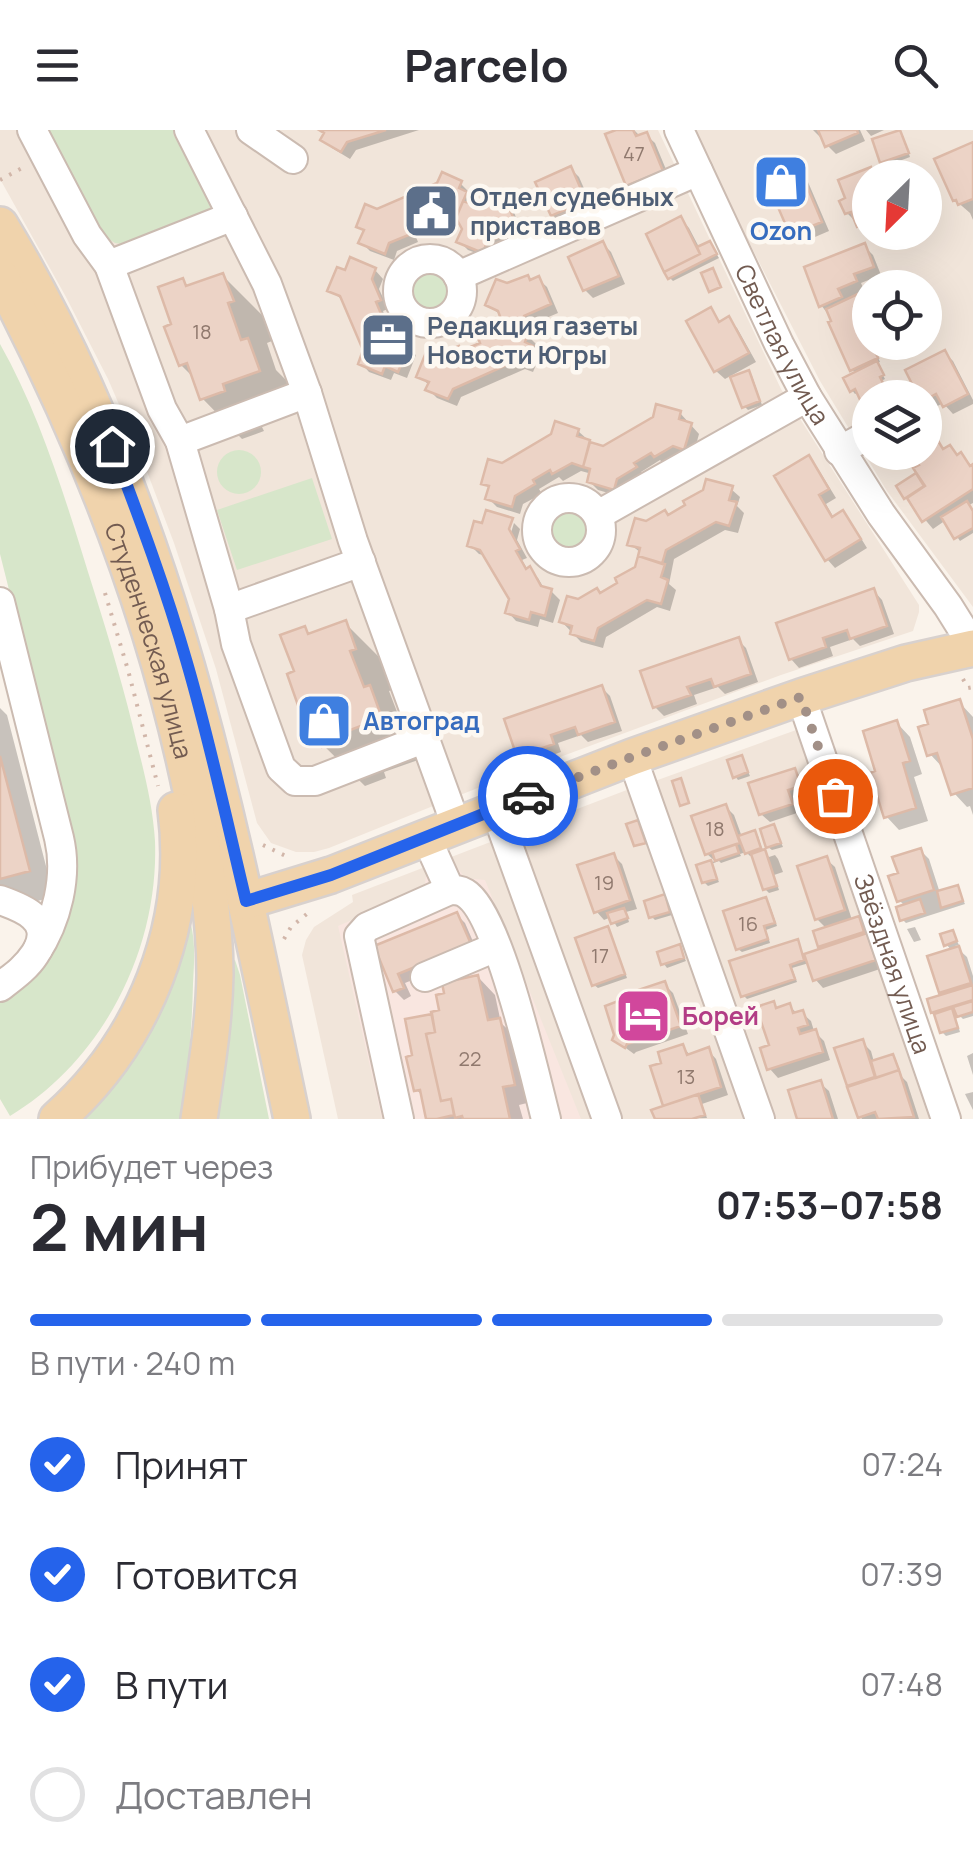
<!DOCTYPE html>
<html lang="ru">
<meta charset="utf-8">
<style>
:root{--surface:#fff;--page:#f7f7f7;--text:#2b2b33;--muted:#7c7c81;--line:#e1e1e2;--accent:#2563eb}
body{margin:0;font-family:Manrope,sans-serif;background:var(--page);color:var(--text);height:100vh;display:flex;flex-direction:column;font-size:38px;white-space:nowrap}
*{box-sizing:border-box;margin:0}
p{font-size:32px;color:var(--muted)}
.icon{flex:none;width:55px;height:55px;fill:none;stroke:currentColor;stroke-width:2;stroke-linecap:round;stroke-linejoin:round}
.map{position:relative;height:989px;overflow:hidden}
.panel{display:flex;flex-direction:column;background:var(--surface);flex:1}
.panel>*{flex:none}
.needle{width:65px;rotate:204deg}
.controls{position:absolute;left:852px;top:30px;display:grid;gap:20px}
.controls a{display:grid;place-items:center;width:90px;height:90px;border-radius:50%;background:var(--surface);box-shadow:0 10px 40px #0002;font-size:50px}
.pin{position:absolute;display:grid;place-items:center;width:85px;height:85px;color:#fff;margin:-42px;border:5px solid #fff;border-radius:50%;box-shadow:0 2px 10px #0007}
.courier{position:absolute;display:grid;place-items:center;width:100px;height:100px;margin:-50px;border:8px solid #2563eb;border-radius:50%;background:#fff;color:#222;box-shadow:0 2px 12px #0007}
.overview em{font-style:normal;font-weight:700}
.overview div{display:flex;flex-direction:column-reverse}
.overview{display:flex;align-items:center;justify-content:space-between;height:170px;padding:0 30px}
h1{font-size:65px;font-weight:700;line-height:75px}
.bar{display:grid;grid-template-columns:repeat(4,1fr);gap:15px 10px;align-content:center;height:120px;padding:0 30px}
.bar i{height:12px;border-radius:8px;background:var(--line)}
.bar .active{background:var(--accent)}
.bar p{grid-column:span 4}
ol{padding:0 30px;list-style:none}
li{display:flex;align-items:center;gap:30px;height:110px}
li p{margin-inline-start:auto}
li .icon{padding:10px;border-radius:50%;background:var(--accent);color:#fff;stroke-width:4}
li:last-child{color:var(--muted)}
li i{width:55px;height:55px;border:5px solid var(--line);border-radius:50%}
header{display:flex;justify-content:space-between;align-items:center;height:130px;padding:0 30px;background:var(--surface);font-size:45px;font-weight:700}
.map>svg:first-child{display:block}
.residential{fill:#f1e5da;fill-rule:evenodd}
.commercial{fill:#f9e6e0}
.green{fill:#d7e6ca}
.shadow{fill:#0003}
.building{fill:#ecd3c6;stroke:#ddbaa8;stroke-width:2.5}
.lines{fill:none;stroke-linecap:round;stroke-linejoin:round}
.minor-casing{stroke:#cbbbb1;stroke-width:32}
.major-casing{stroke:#d8d1ce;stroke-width:40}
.path{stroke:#d1b6a9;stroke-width:4;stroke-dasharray:2.5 8;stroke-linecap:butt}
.minor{stroke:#fff;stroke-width:28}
.major{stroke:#f0d3ac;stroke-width:35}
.done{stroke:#a29087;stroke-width:10;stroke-dasharray:0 18}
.route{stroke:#2563eb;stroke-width:12}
.labels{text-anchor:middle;stroke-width:9;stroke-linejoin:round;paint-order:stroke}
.number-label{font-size:20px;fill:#90796e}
.service-label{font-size:25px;font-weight:bold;fill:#4e5e75;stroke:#fdf8f1;text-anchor:start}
.shop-label{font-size:25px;font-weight:bold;fill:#366cbe;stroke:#fdf8f1}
.street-label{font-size:25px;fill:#725b51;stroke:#fdf8f1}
.hotel-label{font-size:25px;font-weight:bold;fill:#b23c85;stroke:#fdf8f1;text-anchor:start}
</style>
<header><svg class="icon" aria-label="menu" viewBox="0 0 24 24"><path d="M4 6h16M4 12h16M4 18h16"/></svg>Parcelo<svg class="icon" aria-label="search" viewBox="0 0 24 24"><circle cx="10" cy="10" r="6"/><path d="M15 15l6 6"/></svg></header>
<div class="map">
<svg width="973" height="989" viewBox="0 0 973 989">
<rect width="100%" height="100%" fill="#faf3eb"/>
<path class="residential" d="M0,0H658L781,259L919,475V482L913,501L781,545L490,653L329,718L314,722H296L271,713L257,693L216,539L174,413L140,323L108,249L66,167L0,49Z
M695,0H973V477L887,361L820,251L720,56ZM870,48H925V102H870ZM870,158H925V212H870ZM870,268H925V322H870Z
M799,599L931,989H772L655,651Z
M632,658L747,989H338L302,825L306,810L314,797L353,772L352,765Z"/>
<path class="commercial" d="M457,737L465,748L485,750L581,989H382L338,796L424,759L426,747Z"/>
<path class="green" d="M49,0H178L173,4L211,70L210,78L204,86L128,115L115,113L102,105L49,8Z
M408 160a22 22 0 1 1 44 0a22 22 0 1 1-44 0Z
M0,214C43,290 68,378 94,461C110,512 125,562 137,614C145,645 153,678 155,711C159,819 103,930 10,986L0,969V870L22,853L72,710L0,424Z
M217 342a22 22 0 1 1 44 0a22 22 0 1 1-44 0Z
M312,348L332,409L237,440L217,380Z
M548 400a22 22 0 1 1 44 0a22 22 0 1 1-44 0Z
M190,791C196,811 194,834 193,854C192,900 188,944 181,989H77Z
M235,830L240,845L269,989H217L230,879L232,831Z"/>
<path class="shadow" d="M319,0H419L356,20L350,29L332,18L323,9L325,5Z
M622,0H634L639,5H646L655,13L670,49L636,63L628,55Z
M813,0H860L865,11L836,24L827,15L824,7L821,8Z
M866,0H884L871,6Z
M899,2L903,6L910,27L886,36L882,32Z
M973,15V90L970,83L955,70Z
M571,39L579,47L593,79L561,93L553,85Z
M870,40L878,48H870V102H873L868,104L847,83Z
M799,43L808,52L829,101L801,113L792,104Z
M460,53L469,62L467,66L474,72L472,77L504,69L512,77L522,103L513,106L515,112L492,129L468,120L459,111L464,99L462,93L441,103L436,98L416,107L418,112L397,121L394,130L370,121L361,112L365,102L359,96L377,82Z
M681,89L689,98L700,119L710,113L719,128L673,151L670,148Z
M603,114L611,122L625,154L593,168L585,160Z
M864,116L873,125L881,145L861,153L864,160L861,161L867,168L870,175L856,181L880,232L876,233L885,249L881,251L889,265L884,268H870V274L867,276L859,262L855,264L852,260L856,244L852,239L834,192L821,175Z
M375,140L383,149L379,159L388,179L383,181L387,192L397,200L403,215L416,225L407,248L394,243L391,250L369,242L361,233L366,220L345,172L330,160L346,143Z
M223,146L263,186L272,211L267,213L276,240L287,251L298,281L261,295L264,301L242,309L202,268L195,249L181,235L174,196L182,151L189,158Z
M538,149L547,157L558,183L532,194L528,206L536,214L534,220L540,226L533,242L525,239L461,267L457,276L437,268L428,259L430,256L419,246L438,227L462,223L502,201V186L488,175L507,156Z
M904,151L910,158H890Z
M710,180L721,193L728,189L737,198L756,232L725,249L716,241L689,192Z
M945,223L953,231L973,270V274L953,284L943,273L932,279L925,272Z
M748,243L752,246L762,275L748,280L744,276Z
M680,283L699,304L693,326L664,334L660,330L641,342L643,346L622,367L598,360L589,351L592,344L581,341L563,351L559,347L539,359L542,364L523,374L520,384L497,377L488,368L491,360L484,353L502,336L578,301L587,309L586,312L604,319Z
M934,307L945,321L958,326L961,325L973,337V373L969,375L973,382V403L960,411L946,390L933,399L906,367L915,346L924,355L926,354L923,335L925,313Z
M808,328L817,337L836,368L826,374L834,388L843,383L851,392L867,418L835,438L827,429Z
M731,359L740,367L737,376L744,383L738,403L725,400L674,429L669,454L676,460L670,481L657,477L606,507L603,518L581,512L562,492L578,472L601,465L637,439L641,423L630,414L646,394L669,387Z
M511,390L513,392H509L508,412L514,393L520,399L517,410L527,428L522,430L528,440L538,448L545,460L551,461L560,470L553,493L540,489L538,497L516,491L508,482L511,468L487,426L479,424L470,415Z
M874,461L882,470L894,504L860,516L853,509L830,517L833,526L799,538L791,529Z
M345,493L385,533L395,559L389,561L399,587L410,598L421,629L384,642L386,648L365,656L324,616L317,596L303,582L297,543L305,499L311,505Z
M738,510L746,518L758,552L725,564L718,557L694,565L697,574L664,586L655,577Z
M602,558L610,566L622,601L588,612L581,605L558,613L561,622L527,634L519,625Z
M959,572L973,587V685L970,676L967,677L954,663L943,638L930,624L931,596Z
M0,578L7,585L54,767L0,780Z
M897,593L910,607L922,644L914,647L928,691L899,700L886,686L878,643Z
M742,628L750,646L738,650L735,646Z
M794,640L803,649L808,664L795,669L800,682L770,692L761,684Z
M726,677L734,685L742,707L754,703L758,706L763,722L769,727L775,725L778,729L783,742L774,745L779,760L769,763L765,759L754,725L750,726L746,722L740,724L741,726L721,733L719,731L711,734L719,752L708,756L704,752L699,737L715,731L707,724Z
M774,696L783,717L772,720L768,717Z
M921,721L929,729L940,763L957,758L965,774L906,793L903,790L905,776L899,770L901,745Z
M613,725L622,734L637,779L626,782L629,792L617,797L611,787L604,790L596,781Z
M826,729L835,737L852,790L858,789L862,792L866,806L875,815L883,838L823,858L815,849L809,833L792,838L797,852L747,869L743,865L797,812L804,827L825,820L820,815L827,799L817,789Z
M664,767L668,771L672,785L655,790L652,787Z
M766,770L769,773L777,796L766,800L770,813L742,822L738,819Z
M457,785L465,793L478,823L405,853L411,866L404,870L395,861L377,818Z
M915,797L921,810L914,812L907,799Z
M607,799L611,803L627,848L598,858L594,855Z
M953,803L959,815L955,816L967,827L973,846V886L963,889L953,879L960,902L946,906L942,902L930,871L946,866L941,862L952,821L946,814Z
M679,817L686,831L667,838L664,834Z
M478,847L495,865L501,893L517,908L531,972L519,975L523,989H429L423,963H420L416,960L415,927L442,882Z
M664,854L673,863L688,904L636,922L634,924L615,910Z
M773,874L779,880L789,876L798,884L802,883L811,891L814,901L824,911L830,930L778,948L770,939Z
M862,912L871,921L874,932L892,926L896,930L902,947L907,952L919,989H862L860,986L838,920Z
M682,916L691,926L708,920L716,929L728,965L702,974L707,988L657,989L668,977L665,934Z
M973,923V945L967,926Z
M820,953L829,961L838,989H800Z
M973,962V980L965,964Z"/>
<path class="building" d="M319,0H386L347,12L341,22L320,10L324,3Z
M616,0H633L636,6L647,2L663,41L626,56L605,4Z
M818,0H857L858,3L825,17Z
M900,0L909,23L880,33L872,9Z
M973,12V69L958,75L956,70L953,71L934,29Z
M571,36L586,71L551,86L535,52Z
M871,37L875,48H870V92L857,97L851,82L845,84L839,71L845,68L838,50Z
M800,40L822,92L790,105L768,54Z
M442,42L462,51L459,58L467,62L456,88L451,86L430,95L428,90L409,99L411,104L389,113L385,124L358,113L364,100L356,97L365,74L377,79L437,53Z
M504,66L516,94L506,98L509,103L487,112L483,123L456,112L462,99L456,88L463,71L477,76Z
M681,86L700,124L664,142L646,104Z
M603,111L619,146L583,161L568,127Z
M710,111L717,124L668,149L664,142L700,124L697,117Z
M865,113L874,137L854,144L857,151L838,159L842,167L819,177L804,137Z
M350,127L376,138L372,149L381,170L376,172L384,191L389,188L398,210L409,215L398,242L385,236L382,244L358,234L363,220L340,166L327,161L337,137L345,140Z
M713,138L721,157L709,162L701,143Z
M223,143L234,171L228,173L241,210L248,208L260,241L223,254L225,261L200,270L187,233L179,236L164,197L171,194L158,157L183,148L186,156Z
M528,145L530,150L539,146L551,174L524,186L519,199L502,192L498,181L485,175L496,149L507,153Z
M864,161L869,171L854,177L878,228L850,241L828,192L831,191L826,179Z
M711,177L719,192L729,186L749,223L714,242L686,191Z
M502,192L529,203L525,212L533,216L525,235L515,231L453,259L448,269L425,260L429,252L416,247L427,220L438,225L459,216L461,221L480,213L478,208L500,199Z
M945,220L968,264L943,277L936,264L925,270V268H919L905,240Z
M877,231L884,245L880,247L887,261L870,268L862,274L855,259L850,262L843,248Z
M749,240L760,271L742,278L730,247Z
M656,274L681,281L679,289L692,293L684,320L673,316L654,327L651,323L634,333L637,337L617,349L614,360L587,352L590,339L583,337L590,312L603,316L653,287Z
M555,291L579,299L577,306L590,310L583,337L572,333L552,344L550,340L533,350L535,354L515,366L512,377L485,369L489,356L481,354L488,329L502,333L551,304Z
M934,304L943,319L950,315L957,325L961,322L970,336L973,334V359L922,392L907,368L925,356L913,338L919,335L911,322H925V310Z
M809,325L829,359L819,365L832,387L843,380L861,409L825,431L774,346Z
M916,343L924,356L904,369L896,356Z
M706,349L733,356L729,370L737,372L729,396L716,392L666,420L662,434L638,426L640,418L627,415L635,388L646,391L665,380L668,385L685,375L683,371L703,360Z
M967,371L973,381V398L954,409L941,387Z
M486,380L513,388L509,399L520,419L516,421L526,439L530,436L541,456L552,459L545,486L531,482L529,490L505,483L509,469L480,420L467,416L474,391L482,393Z
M638,426L665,434L661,447L668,450L661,474L647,470L598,498L594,511L570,504L572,496L559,492L567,466L578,469L597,458L600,463L617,453L615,448L635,437Z
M874,458L887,496L850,509L847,500L823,508L826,517L789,530L776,493Z
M346,490L356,519L350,521L364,557L370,555L382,588L345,602L348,608L322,617L309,581L301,584L287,544L294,541L280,505L305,496L308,504Z
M739,507L751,544L714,557L711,549L687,557L691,565L653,578L640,541Z
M602,555L615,592L578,605L575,597L551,605L554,614L517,627L504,589Z
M960,569L973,609V658L951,665L937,623L927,626L918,597L928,594L924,580Z
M897,590L910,631L903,633L916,678L884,688L870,643L875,641L863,601Z
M742,625L748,642L733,648L727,630Z
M0,626L30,741L0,749Z
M795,638L801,656L788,660L793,674L759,685L748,653Z
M681,648L689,673L680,676L672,651Z
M726,674L740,713L705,725L691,686Z
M638,690L646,713L634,716L626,694Z
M774,694L781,713L766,718L760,699Z
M755,700L761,718L745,724L738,706Z
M736,714L739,723L715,731L712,722Z
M921,718L934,760L897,772L888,746L898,743L892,727Z
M765,719L777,756L763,760L751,724Z
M614,723L630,770L594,783L577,735Z
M827,726L845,780L815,790L797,736Z
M711,730L717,749L702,753L696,735Z
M958,755L963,771L941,778L937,761Z
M665,764L670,782L649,788L644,771Z
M766,767L775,793L764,796L768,809L736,820L723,781Z
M920,769L925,783L900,791L896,777Z
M624,778L628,788L611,794L607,783Z
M457,782L471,814L398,844L404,858L393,862L374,816Z
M859,786L864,802L818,817L813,801Z
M608,796L625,844L592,856L575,808Z
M953,800L957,811L944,816L940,804Z
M867,803L876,830L813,851L804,824Z
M798,809L804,830L790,835L795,849L741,867L729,831Z
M680,814L684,828L661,835L657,822Z
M959,816L971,853L939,863L927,826Z
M478,845L488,890L500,888L515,955L503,957L510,989H463L462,986L455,988L451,969L441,971L426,904L435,902L431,882L439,880L436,865L444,863L442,853Z
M665,851L681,896L627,914L625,918L612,910L614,905L605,876L621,870L620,866Z
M973,855V870L931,883L927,869Z
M774,871L776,878L790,873L793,883L803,880L808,895L798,898L800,904L816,899L823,922L767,940L760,918L769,915L756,877Z
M973,871V882L957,887L953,877Z
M952,878L958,898L940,903L934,884Z
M432,884L435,902L426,904L441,971L451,969L454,985L437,989H426L420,960L414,961L406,927L412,925L405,889Z
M863,909L875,947L847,956L834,918Z
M683,914L687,925L709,917L721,957L663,976L650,936L661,933L658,922Z
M893,924L899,940L876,948L871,931Z
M899,940L914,987L878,989L875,982L858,988L847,957Z
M821,950L833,989H797L788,960Z
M698,964L705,985L692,989H655L651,980Z"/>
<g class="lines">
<g class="minor-casing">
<g id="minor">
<path d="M32,0L87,105L109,135L162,279L180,311L229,479L236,514L281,638L295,651H315L423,609"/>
<path d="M189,0L267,154L307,263L353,411L456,695"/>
<path d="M251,0L293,29"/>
<path id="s1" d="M679,0L779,214L807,267L881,384L948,476L973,516"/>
<circle cx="430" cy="161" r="32"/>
<path d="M109,135L233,86"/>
<path d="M458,146L698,41"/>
<path d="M180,311L307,263"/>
<path d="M839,321L870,304"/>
<circle cx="569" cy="400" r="32"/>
<path d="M598,385L807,267"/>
<path d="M0,472L59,708C68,746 57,791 35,824C26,838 13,847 0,857"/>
<path d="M229,479L361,432"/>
<path id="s2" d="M801,567L946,989"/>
<path d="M632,627L760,989"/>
<path d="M495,679L607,989"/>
<path d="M426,707L450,760C456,760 460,760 465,763C499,783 535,947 546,989"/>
<path d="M0,770C23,778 52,789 38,819"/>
<path d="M425,847L496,817"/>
<path d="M399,989L359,806L367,797L450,760"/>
</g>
</g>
<g class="major-casing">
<g id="major">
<path d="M0,95C168,373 226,676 292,989"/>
<path id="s3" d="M0,146C86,309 155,484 192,665C204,724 215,784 215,845C214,894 206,941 199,989"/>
<path d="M246,771L331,745L632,627L801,567L906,533L973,518"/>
<path d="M57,989C144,912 191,796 176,680"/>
</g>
</g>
<path class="path" d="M0,50L22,38
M105,463L128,540L158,656
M963,549L968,558L973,557
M263,715L290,728
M284,809L291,797L308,783"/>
<use href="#minor" class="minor"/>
<use href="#major" class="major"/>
</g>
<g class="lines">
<path class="done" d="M528,666L632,627L801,567L835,666"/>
<path class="route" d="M112,316C139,387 166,459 187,533C210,612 227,692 246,771L331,745L528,666"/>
</g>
<defs>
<g id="shop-square" transform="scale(2.875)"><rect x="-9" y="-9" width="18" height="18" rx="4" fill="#3f7fe0" stroke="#fdf8f1"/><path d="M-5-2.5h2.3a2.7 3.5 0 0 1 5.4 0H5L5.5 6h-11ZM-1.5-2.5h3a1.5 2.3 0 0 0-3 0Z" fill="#fff"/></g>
<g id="civic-square" transform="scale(2.875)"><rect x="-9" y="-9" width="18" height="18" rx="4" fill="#5c6f8a" stroke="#fdf8f1"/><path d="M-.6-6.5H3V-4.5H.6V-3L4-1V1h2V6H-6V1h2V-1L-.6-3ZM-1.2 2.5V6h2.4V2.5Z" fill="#fff"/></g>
<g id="office-square" transform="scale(2.875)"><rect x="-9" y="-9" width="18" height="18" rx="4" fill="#5c6f8a" stroke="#fdf8f1"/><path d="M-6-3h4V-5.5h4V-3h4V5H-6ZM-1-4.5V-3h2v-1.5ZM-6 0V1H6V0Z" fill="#fff"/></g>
<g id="hotel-square" transform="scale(2.875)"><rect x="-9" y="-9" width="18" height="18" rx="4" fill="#d1479c" stroke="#fdf8f1"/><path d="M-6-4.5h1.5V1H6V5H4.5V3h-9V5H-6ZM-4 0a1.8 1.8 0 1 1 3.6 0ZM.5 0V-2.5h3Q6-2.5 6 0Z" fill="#fff"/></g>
</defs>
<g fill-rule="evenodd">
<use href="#shop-square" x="781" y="52"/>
<use href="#civic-square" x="431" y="81"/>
<use href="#office-square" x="388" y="210"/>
<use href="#shop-square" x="324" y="591"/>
<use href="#hotel-square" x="643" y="886"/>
</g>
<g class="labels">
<g class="number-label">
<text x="634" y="31">47</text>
<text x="202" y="209">18</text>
<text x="715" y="706">18</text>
<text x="604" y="760">19</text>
<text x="748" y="801">16</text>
<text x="600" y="833">17</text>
<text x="470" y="936">22</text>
<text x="686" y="954">13</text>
</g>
<g class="service-label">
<text x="470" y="76">Отдел судебных<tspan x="470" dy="29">приставов</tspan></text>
<text x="427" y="205">Редакция газеты<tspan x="427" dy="29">Новости Югры</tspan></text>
</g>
<g class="shop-label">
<text x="781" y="110">Ozon</text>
<text x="363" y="600" text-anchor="start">Автоград</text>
</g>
<g class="street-label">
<text dy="9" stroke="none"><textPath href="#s1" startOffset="238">Светлая улица</textPath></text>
<text dy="9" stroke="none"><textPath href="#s3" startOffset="395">Студенческая улица</textPath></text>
<text dy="9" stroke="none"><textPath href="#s2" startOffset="282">Звёздная улица</textPath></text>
</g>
<g class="hotel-label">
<text x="682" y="895">Борей</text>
</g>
</g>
</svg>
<div class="controls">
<a><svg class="needle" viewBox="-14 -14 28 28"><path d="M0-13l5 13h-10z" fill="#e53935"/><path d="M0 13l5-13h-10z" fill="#7c7c81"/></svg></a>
<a><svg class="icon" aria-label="locate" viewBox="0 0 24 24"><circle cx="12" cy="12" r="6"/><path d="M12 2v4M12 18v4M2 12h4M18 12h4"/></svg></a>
<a><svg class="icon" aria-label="layers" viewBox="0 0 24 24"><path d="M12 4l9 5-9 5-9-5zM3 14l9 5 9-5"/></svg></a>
</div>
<div class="pin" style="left:835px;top:666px;background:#ea580c"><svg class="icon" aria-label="bag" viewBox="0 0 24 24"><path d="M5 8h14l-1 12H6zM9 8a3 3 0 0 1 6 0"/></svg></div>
<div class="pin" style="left:112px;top:316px;background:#1f2937"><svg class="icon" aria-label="home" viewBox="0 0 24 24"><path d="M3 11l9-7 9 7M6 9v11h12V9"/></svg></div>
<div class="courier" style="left:528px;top:666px"><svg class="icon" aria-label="car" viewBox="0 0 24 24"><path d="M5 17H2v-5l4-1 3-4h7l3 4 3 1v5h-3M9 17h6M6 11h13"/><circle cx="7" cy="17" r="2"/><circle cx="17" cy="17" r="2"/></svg></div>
</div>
<section class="panel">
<div class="overview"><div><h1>2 мин</h1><p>Прибудет через</p></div><em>07:53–07:58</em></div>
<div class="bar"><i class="active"></i><i class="active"></i><i class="active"></i><i></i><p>В пути · 240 m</p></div>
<ol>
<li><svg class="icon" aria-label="check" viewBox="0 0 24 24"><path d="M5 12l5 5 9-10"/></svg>Принят<p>07:24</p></li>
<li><svg class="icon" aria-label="check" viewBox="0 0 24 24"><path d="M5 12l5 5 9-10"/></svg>Готовится<p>07:39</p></li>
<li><svg class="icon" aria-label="check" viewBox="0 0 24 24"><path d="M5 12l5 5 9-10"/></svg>В пути<p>07:48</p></li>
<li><i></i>Доставлен</li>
</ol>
</section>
